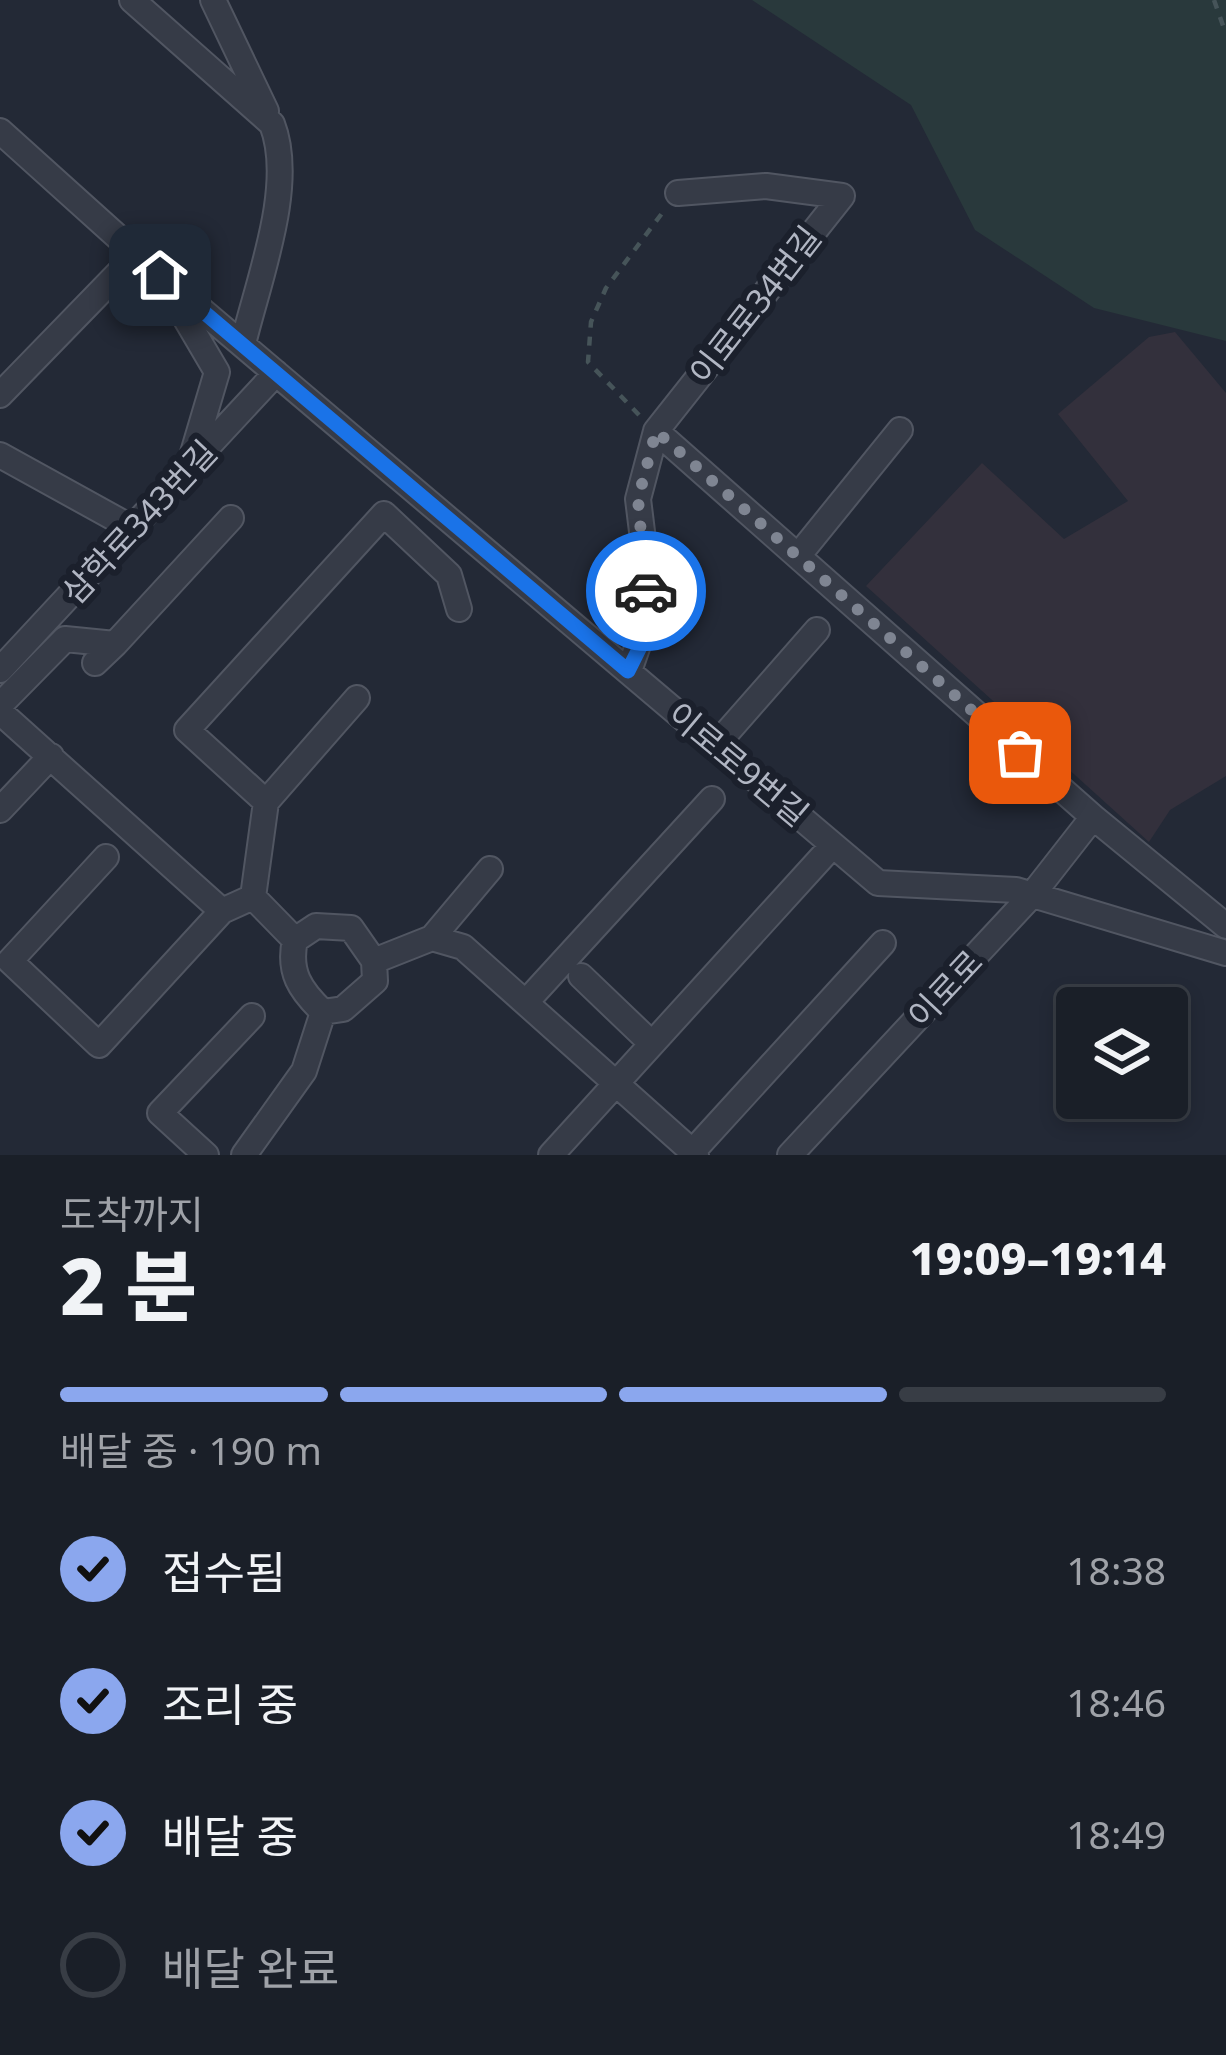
<!DOCTYPE html>
<html lang="ko">
<meta charset="utf-8">
<style>
:root{--surface:#1a1f28;--page:#232730;--text:#f1f3f6;--muted:#9fa2a8;--line:#383d45;--accent:#8ba7ee}
body{margin:0;font-family:"Noto Sans","Noto Sans KR",sans-serif;background:var(--page);color:var(--text);height:100vh;display:flex;flex-direction:column;font-size:45px;white-space:nowrap}
*{box-sizing:border-box;margin:0}
p{font-size:39px;color:var(--muted)}
.icon{flex:none;width:66px;height:66px;fill:none;stroke:currentColor;stroke-width:2;stroke-linecap:round;stroke-linejoin:round}
.map{position:relative;height:1155px;overflow:hidden}
.details{display:flex;flex-direction:column;background:var(--surface);flex:1}
.details>*{flex:none}
.fabs{position:absolute;left:1056px;top:987px;display:grid;gap:24px}
.fabs a{display:grid;place-items:center;width:132px;height:132px;border-radius:12px;background:var(--surface);box-shadow:0 6px 18px #0003,0 0 0 3px var(--line);font-size:60px}
.pin{position:absolute;display:grid;place-items:center;width:102px;height:102px;color:#fff;margin:-51px;border-radius:24px;box-shadow:0 6px 18px #0006}
.courier{position:absolute;display:grid;place-items:center;width:120px;height:120px;margin:-60px;border:9px solid #1a73e8;border-radius:50%;background:#fff;color:#222;box-shadow:0 3px 15px #0007}
.head em{font-style:normal;font-weight:800}
.head div{display:flex;flex-direction:column-reverse}
.head{display:flex;align-items:center;justify-content:space-between;height:204px;padding:0 60px}
h1{font-size:78px;font-weight:800;line-height:90px}
.bar{display:grid;grid-template-columns:repeat(4,1fr);gap:18px 12px;align-content:center;height:144px;padding:0 60px}
.bar i{height:15px;border-radius:9px;background:var(--line)}
.bar .selected{background:var(--accent)}
.bar p{grid-column:span 4}
ol{padding:0 60px;list-style:none}
li{display:flex;align-items:center;gap:36px;height:132px}
li p{margin-inline-start:auto}
li .icon{padding:12px;border-radius:50%;background:var(--accent);color:#111;stroke-width:4}
li:last-child{color:var(--muted)}
li i{width:66px;height:66px;border:6px solid var(--line);border-radius:50%}
.map>svg:first-child{display:block}
.medical{fill:#33303c}
.green{fill:#29393c}
.lines{fill:none;stroke-linecap:round;stroke-linejoin:round}
.minor-casing{stroke:#515662;stroke-width:28}
.path{stroke:#465459;stroke-width:4.5;stroke-dasharray:9 9;stroke-linecap:butt}
.minor{stroke:#363b47;stroke-width:24}
.done{stroke:#7f8592;stroke-width:12;stroke-dasharray:0 21.6}
.route{stroke:#1a73e8;stroke-width:15}
.labels{text-anchor:middle;stroke-width:12;stroke-linejoin:round;paint-order:stroke}
.street-label{font-size:33px;fill:#b1b6c3;stroke:#1b202c}
</style>
<div class="map">
<svg width="1226" height="1155" viewBox="0 0 1226 1155">
<rect width="100%" height="100%" fill="#232936"/>
<path class="medical" d="M1175,332L1226,393V776L1170,810L1149,842L866,586L982,463L1064,539L1128,501L1058,414L1149,337Z"/>
<path class="green" d="M752,0H1226V341L1094,308L975,230L911,105Z"/>
<g class="lines">
<g class="minor-casing">
<path id="minor" d="M132,0L272,124C296,185 258,281 243,344
M213,0L266,111
M0,131L160,275L878,883L1016,890L1226,953
M170,292L217,372L190,463
M0,395L138,253
M656,431L1093,817
M0,455L134,529
M798,556L900,430
M115,644L231,518
M0,670L276,373
M629,671L645,625L646,564L638,499L656,431L842,196L766,186L678,193
M0,705L65,639L115,644L95,663
M0,712L222,911L99,1045L10,961L106,857
M716,745L817,630
M266,802L357,698
M0,810L51,756
M253,897L295,940L316,926L351,928L374,961L375,981L343,1009L323,1012C300,990 288,972 295,940
M222,911L253,897L266,802L187,730L384,514L449,575L459,609
M432,938L463,947L696,1155
M374,961L432,938L490,869
M581,976L651,1043
M527,1001L712,799
M694,1150L883,943
M206,1155L160,1113L252,1016
M244,1155L304,1071L323,1012
M551,1155L833,845
M790,1155L1032,895L1093,817L1226,926"/>
</g>
<path class="path" d="M1214,0L1226,34
M639,415L588,362L591,322L606,288L663,212"/>
<use href="#minor" class="minor"/>
</g>
<g class="lines">
<path class="done" d="M646,591L638,499L656,431L1020,753"/>
<path class="route" d="M160,275L628,671L641,645L646,591"/>
</g>
<g class="labels">
<g class="street-label">
<text transform="translate(755 305) rotate(-52)" y="12">이로로34번길</text>
<text transform="translate(139 522) rotate(-47)" y="12">삼학로343번길</text>
<text transform="translate(738 764) rotate(40)" y="12">이로로9번길</text>
<text transform="translate(945 989) rotate(-47)" y="12">이로로</text>
</g>
</g>
</svg>
<div class="fabs">
<a><svg class="icon" aria-label="layers" viewBox="0 0 24 24"><path d="M12 4l9 5-9 5-9-5zM3 14l9 5 9-5"/></svg></a>
</div>
<div class="pin" style="left:1020px;top:753px;background:#ea580c"><svg class="icon" aria-label="bag" viewBox="0 0 24 24"><path d="M5 8h14l-1 12H6zM9 8a3 3 0 0 1 6 0"/></svg></div>
<div class="pin" style="left:160px;top:275px;background:#1f2937"><svg class="icon" aria-label="home" viewBox="0 0 24 24"><path d="M3 11l9-7 9 7M6 9v11h12V9"/></svg></div>
<div class="courier" style="left:646px;top:591px"><svg class="icon" aria-label="car" viewBox="0 0 24 24"><path d="M5 17H2v-5l4-1 3-4h7l3 4 3 1v5h-3M9 17h6M6 11h13"/><circle cx="7" cy="17" r="2"/><circle cx="17" cy="17" r="2"/></svg></div>
</div>
<section class="details">
<div class="head"><div><h1>2 분</h1><p>도착까지</p></div><em>19:09–19:14</em></div>
<div class="bar"><i class="selected"></i><i class="selected"></i><i class="selected"></i><i></i><p>배달 중 · 190 m</p></div>
<ol>
<li><svg class="icon" aria-label="check" viewBox="0 0 24 24"><path d="M5 12l5 5 9-10"/></svg>접수됨<p>18:38</p></li>
<li><svg class="icon" aria-label="check" viewBox="0 0 24 24"><path d="M5 12l5 5 9-10"/></svg>조리 중<p>18:46</p></li>
<li><svg class="icon" aria-label="check" viewBox="0 0 24 24"><path d="M5 12l5 5 9-10"/></svg>배달 중<p>18:49</p></li>
<li><i></i>배달 완료</li>
</ol>
</section>
